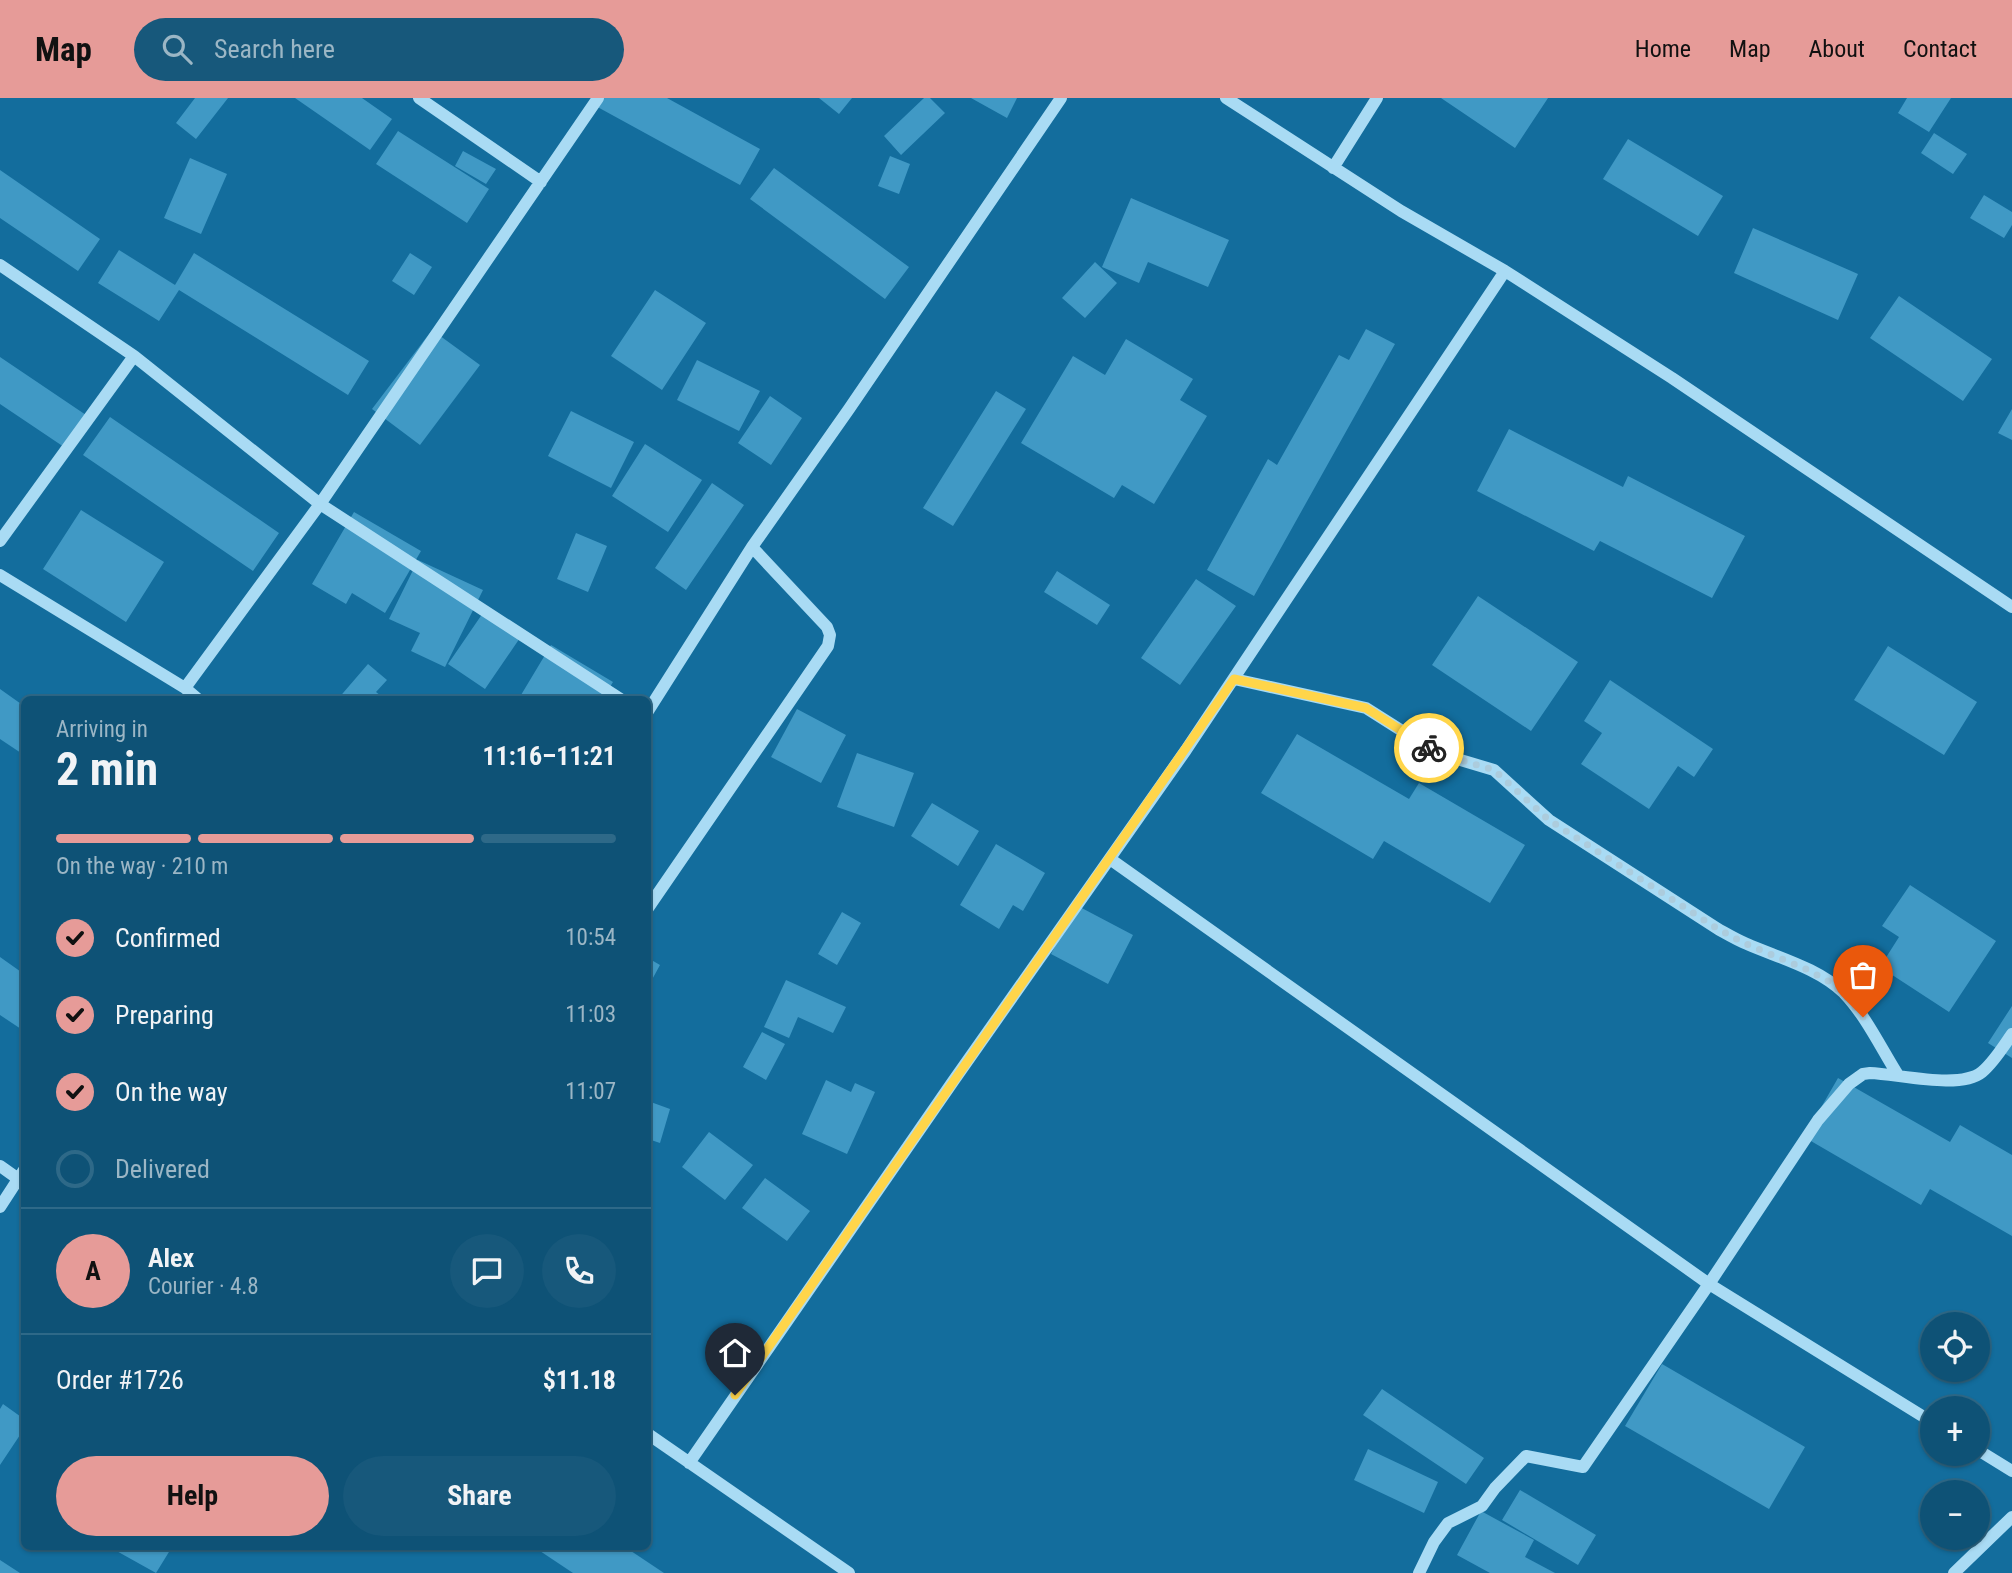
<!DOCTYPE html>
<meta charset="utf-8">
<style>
:root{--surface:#0e5276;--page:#17587b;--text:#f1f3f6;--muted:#9bb6c5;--line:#2e6988;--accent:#e69b98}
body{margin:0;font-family:"Roboto Condensed",sans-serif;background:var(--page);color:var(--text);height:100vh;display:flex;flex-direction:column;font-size:26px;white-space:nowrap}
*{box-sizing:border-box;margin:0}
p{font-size:23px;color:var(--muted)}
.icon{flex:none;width:38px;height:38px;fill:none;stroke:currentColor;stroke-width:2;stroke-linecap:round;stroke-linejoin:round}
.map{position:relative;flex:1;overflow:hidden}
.sheet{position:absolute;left:21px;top:598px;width:630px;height:854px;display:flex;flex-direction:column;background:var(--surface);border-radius:10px;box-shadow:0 2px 5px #0004,0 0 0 2px var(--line)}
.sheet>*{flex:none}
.fabs{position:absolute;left:1920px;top:1214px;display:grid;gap:14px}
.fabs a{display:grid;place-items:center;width:70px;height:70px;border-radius:50%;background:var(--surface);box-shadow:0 2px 5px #0004,0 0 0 2px var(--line);font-size:35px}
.pin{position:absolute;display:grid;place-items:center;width:60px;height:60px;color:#fff;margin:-72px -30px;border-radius:50% 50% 50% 0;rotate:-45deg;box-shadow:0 0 7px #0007}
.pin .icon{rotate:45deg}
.courier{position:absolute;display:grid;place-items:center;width:70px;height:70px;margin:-35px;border:5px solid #ffd54a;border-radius:50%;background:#fff;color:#222;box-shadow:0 2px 9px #0007}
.overview em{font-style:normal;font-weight:700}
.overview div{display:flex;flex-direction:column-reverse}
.overview{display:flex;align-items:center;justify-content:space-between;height:119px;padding:0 35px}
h1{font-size:46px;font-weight:700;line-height:52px}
.bar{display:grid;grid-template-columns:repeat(4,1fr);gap:10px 7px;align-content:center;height:84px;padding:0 35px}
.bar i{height:9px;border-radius:5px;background:var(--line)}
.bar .active{background:var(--accent)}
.bar p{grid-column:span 4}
.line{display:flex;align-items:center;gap:18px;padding:0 35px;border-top:2px solid var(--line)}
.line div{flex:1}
.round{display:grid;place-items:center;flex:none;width:74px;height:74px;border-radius:37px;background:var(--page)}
ol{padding:0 35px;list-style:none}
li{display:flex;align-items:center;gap:21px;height:77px}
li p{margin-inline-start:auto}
li .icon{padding:7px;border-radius:50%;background:var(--accent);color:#111;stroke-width:4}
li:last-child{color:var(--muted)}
li i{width:38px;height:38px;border:4px solid var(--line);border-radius:50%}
.primary-button{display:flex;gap:14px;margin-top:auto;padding:14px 35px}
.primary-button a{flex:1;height:80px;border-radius:42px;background:var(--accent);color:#111;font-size:28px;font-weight:700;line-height:80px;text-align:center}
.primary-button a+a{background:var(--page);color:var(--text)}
header{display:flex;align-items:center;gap:42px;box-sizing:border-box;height:98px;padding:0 35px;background:var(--accent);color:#111}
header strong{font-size:33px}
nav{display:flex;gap:38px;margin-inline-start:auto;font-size:24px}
.search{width:490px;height:63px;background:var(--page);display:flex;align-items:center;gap:18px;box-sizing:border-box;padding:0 24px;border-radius:38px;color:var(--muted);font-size:26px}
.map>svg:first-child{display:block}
.building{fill:#4099c5}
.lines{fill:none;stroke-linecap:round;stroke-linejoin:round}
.minor{stroke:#a9dbf4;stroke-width:12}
.done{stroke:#acccdd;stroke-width:7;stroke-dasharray:0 12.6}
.route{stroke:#ffd54a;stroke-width:9}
</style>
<header>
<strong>Map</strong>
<div class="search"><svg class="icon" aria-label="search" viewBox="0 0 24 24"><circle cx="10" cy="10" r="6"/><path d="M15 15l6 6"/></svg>Search here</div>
<nav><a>Home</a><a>Map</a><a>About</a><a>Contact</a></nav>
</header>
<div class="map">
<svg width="2012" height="1475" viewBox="0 0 2012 1475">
<rect width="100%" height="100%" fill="#136d9d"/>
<path class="building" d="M195,0H228L196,41L176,25Z
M295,0H362L392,21L370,52Z
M595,0H667L760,51L740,87L592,6Z
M819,0H852L839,16Z
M924,0H930L945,15L901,57L884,38Z
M971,0H1017L1007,20Z
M1441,0H1548L1515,50Z
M1907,0H1951L1929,34L1898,15Z
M398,33L489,91L467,125L376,66Z
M1934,35L1967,56L1953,76L1921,55Z
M1628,41L1723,98L1698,138L1603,81Z
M463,53L496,71L486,86L455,68Z
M890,58L910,66L899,96L878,88Z
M190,60L227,76L201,136L164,120Z
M774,70L909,169L885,201L750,101Z
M0,72L100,141L78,173L0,120Z
M1984,97L2012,114V127L2004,140L1970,120Z
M1131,100L1229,142L1208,189L1148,164L1139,185L1102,169Z
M1753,130L1858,176L1838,222L1734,175Z
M119,152L175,187L194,155L369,263L348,297L179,192L159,223L98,185Z
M410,155L432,169L414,197L392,183Z
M1095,164L1117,185L1085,220L1062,200Z
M655,192L706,225L662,292L611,258Z
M1899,198L1992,261L1963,303L1870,240Z
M1366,231L1395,246L1254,498L1207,472L1268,361L1277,367L1339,257L1349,262Z
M432,232L480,267L420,347L372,311Z
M1126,241L1193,281L1180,302L1207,318L1154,406L1122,387L1114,400L1021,345L1073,258L1105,277Z
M0,259L86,317L64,349L0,306Z
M697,262L760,293L739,333L677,302Z
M996,293L1026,311L953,428L923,410Z
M770,298L802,320L771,367L738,345Z
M2012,311V342L1998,335Z
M571,313L634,344L611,390L548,358Z
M110,319L279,435L253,473L83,357Z
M1509,331L1623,389L1628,378L1745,438L1712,500L1600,443L1594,453L1477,393Z
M645,346L702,382L668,434L612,398Z
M712,385L744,407L686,492L655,470Z
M81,412L164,464L126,524L43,471Z
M354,414L421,453L385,515L352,495L346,506L312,486Z
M576,435L607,448L588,494L557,481Z
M418,462L483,492L445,569L411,553L420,535L389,521Z
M1057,473L1110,507L1097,527L1044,494Z
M1196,481L1236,508L1180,587L1141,560Z
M1478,498L1578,564L1531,633L1432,567Z
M487,509L524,534L485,591L448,566Z
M551,547L613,584L602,602H518Z
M1888,548L1977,604L1944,657L1854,602Z
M368,566L387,582L376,594L386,602H337Z
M1610,582L1713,651L1694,679L1678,668L1649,711L1581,666L1602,635L1584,623Z
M0,591L24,608V657L0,641Z
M797,611L846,637L821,685L771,659Z
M1297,636L1409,701L1419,685L1525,747L1490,805L1384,743L1373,761L1261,695Z
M857,655L914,675L894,729L837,709Z
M932,705L979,733L958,768L911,738Z
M996,746L1045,775L1023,813L1013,807L999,831L960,807Z
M1910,787L1996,843L1949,914L1880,869L1899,839L1882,828Z
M1076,807L1133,837L1108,886L1051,856Z
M842,814L861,825L837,867L818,856Z
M0,859L24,876V933L0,917Z
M648,860L660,867L648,889Z
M786,882L846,909L833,935L798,919L789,940L764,929Z
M2012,908V960L1988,945Z
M762,934L785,946L766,982L743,969Z
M1838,980L1950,1044L1960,1027L2012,1057V1138L1930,1091L1921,1107L1804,1039Z
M826,982L851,994L855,985L875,994L847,1056L802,1036Z
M648,1003L670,1011L660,1045L648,1041Z
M709,1034L753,1067L725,1102L682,1069Z
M765,1080L810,1113L787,1143L742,1110Z
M1662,1266L1805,1349L1769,1411L1625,1328Z
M1382,1291L1484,1360L1466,1386L1363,1317Z
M3,1306L24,1321V1331L0,1367V1311Z
M1368,1351L1438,1384L1424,1415L1354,1382Z
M1520,1392L1596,1437L1578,1467L1502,1422Z
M1481,1413L1534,1442L1525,1459L1555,1475H1490L1457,1457Z
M115,1449H172L156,1475L113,1451Z
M534,1449H625L664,1475H573Z
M0,1462L20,1475H0Z"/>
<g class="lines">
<path class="minor" d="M419,0L541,84
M1226,0L1401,113L1505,173L1672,280L2012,509
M1333,70L1377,0
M0,167L134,258L320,406L622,602
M0,443L134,258
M0,477L185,590L199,602
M1234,581L1366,610L1437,655L1494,672L1549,722L1718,831C1727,836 1737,842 1747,846C1779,860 1818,870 1844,895C1866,918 1881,950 1898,977
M185,590L320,406L598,0
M648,613L752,449L849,311L1061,0
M1110,761L1709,1186L1932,1324
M648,810L828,548L830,537L827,529L752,449
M0,1068L24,1085
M0,1109L24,1072
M648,1336L849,1475
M1978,1352L2012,1373
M689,1365L954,982L1186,652L1505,173
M1419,1475L1434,1444L1448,1425L1482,1408L1495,1390L1526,1358L1583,1369L1709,1186L1818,1022L1849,986L1863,976L1870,975C1899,976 1960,992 1982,974C1994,964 2003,949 2012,936
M1954,1475L2012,1419"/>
</g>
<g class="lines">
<path class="done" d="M1429,650L1437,655L1494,672L1549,722L1718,831L1744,845L1808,872L1828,883L1844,896L1863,919"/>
<path class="route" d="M735,1297L1234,581L1366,610L1429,650"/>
</g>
</svg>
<div class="fabs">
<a><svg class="icon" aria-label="locate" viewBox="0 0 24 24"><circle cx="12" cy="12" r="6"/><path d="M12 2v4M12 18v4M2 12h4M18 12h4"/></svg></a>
<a>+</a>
<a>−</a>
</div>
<div class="pin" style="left:1863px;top:919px;background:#ea580c"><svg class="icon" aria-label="bag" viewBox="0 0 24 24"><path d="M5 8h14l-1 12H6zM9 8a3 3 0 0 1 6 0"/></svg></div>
<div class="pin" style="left:735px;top:1297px;background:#1f2937"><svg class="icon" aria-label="home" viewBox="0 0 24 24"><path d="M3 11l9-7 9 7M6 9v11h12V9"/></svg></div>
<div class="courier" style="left:1429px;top:650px"><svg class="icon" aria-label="bike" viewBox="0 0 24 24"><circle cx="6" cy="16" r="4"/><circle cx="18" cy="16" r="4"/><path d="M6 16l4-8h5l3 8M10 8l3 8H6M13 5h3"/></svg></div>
<section class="sheet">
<div class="overview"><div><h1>2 min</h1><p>Arriving in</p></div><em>11:16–11:21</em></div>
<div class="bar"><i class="active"></i><i class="active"></i><i class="active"></i><i></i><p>On the way · 210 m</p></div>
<ol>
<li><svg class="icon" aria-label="check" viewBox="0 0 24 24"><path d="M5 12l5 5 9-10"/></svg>Confirmed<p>10:54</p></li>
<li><svg class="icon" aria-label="check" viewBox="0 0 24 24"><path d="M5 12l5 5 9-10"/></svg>Preparing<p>11:03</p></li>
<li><svg class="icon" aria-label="check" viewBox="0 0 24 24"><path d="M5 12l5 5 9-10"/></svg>On the way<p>11:07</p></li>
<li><i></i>Delivered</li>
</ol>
<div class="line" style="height:126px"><b class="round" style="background:var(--accent);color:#111">A</b><div><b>Alex</b><p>Courier · 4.8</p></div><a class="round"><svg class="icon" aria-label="chat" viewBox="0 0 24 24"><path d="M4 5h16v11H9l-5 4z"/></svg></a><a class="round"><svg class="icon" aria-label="phone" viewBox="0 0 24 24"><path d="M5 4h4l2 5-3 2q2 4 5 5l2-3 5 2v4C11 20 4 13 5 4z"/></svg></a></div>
<div class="line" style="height:91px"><div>Order #1726</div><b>$11.18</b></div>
<div class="primary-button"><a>Help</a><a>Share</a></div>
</section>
</div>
